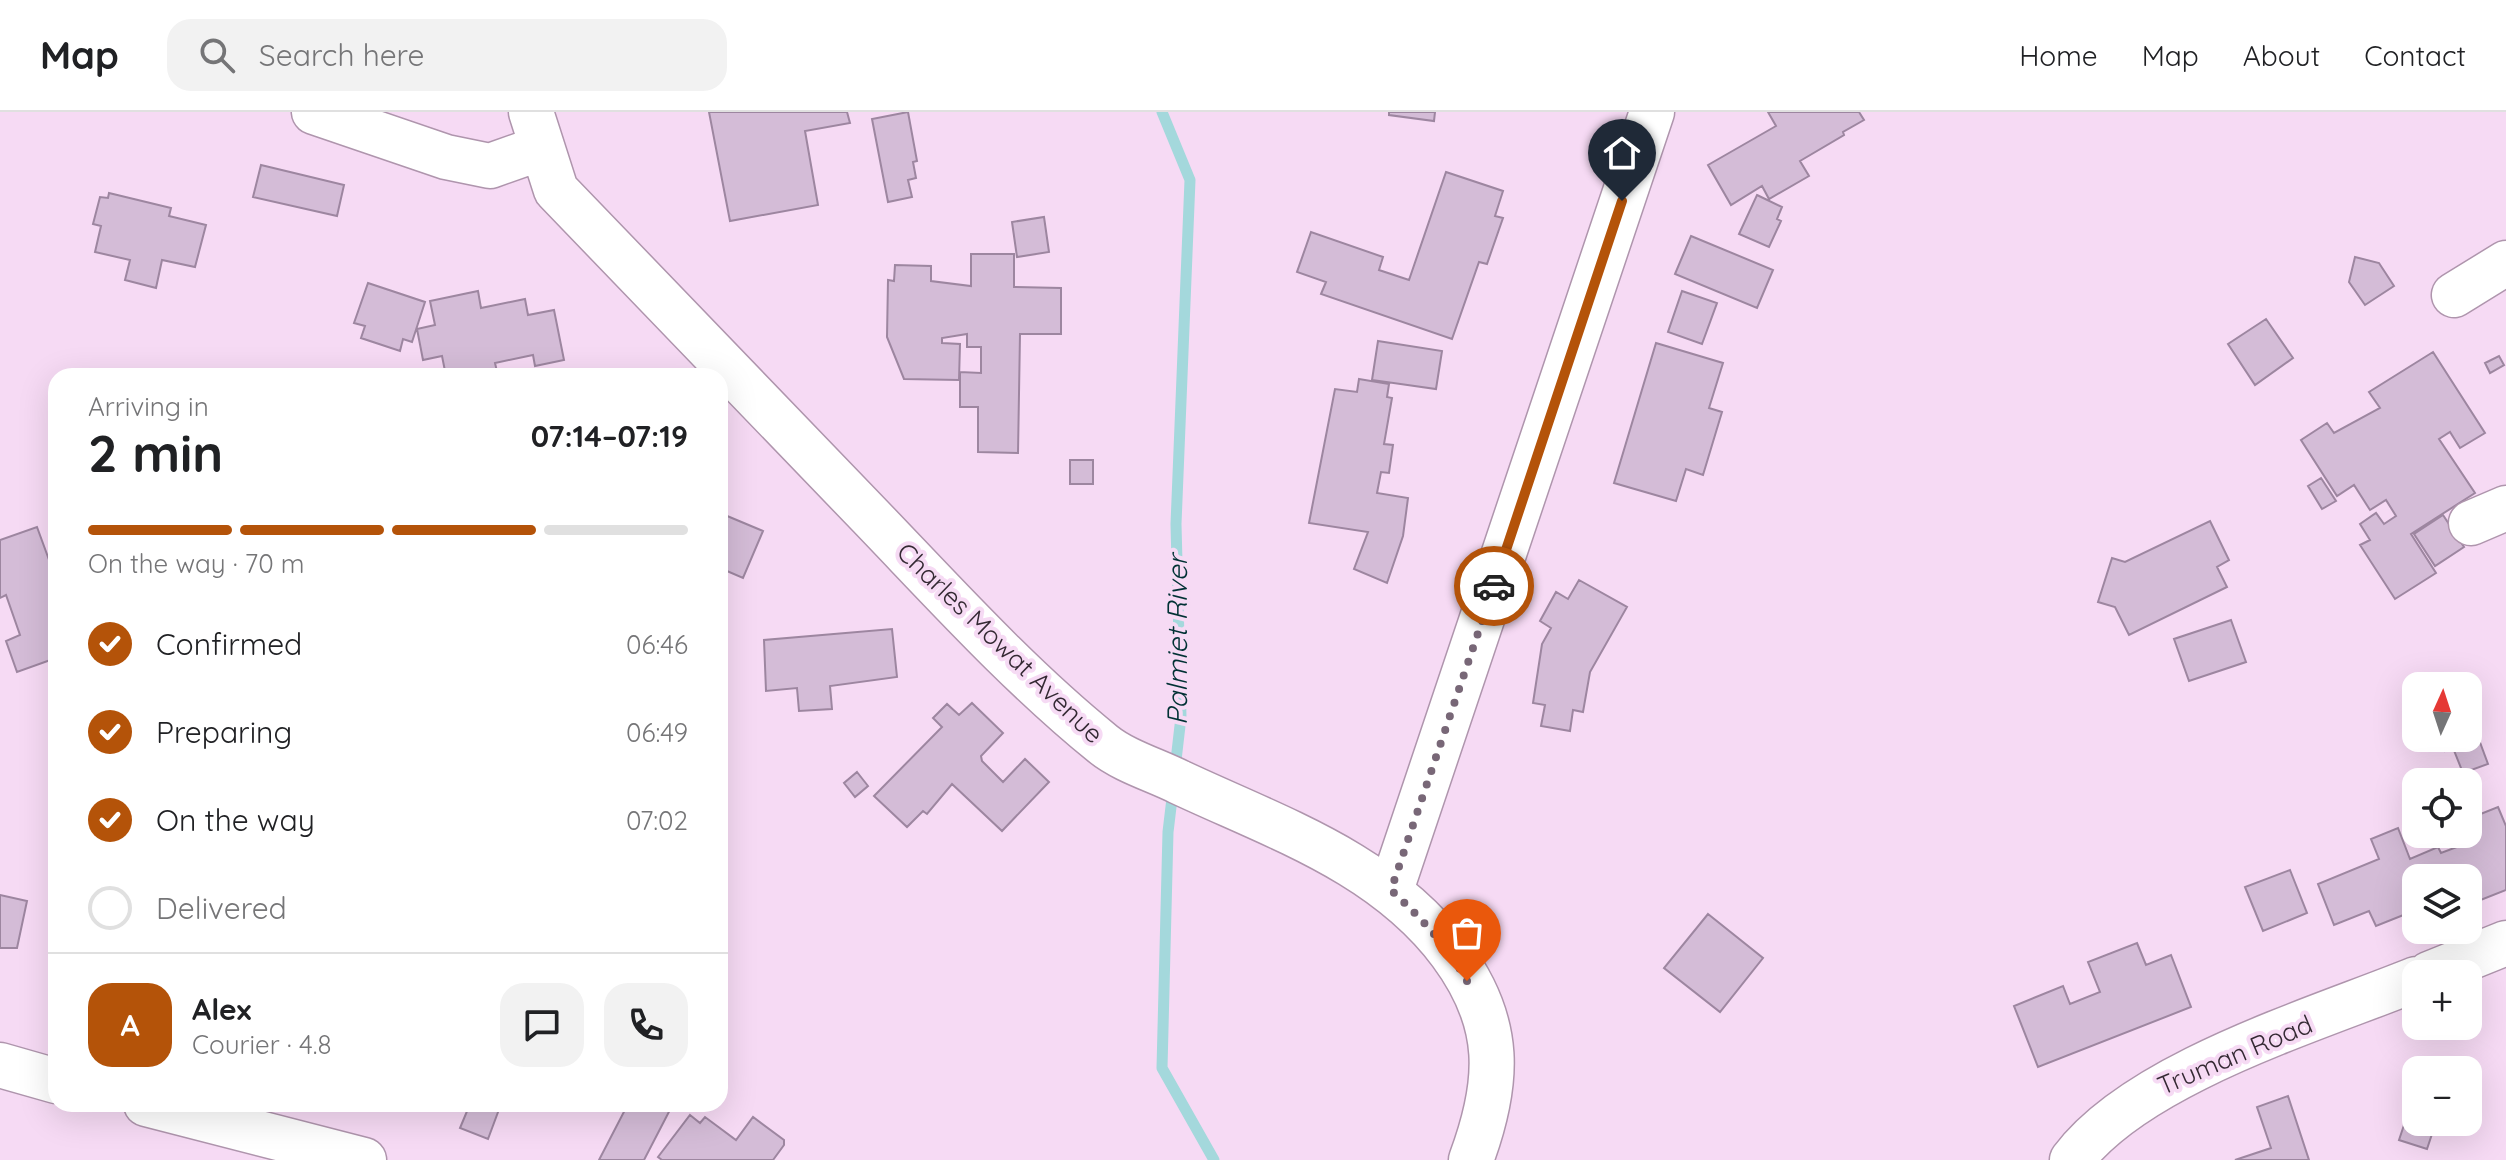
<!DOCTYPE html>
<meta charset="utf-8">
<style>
:root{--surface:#fff;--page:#f2f2f2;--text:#202124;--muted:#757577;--line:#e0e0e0;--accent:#b45309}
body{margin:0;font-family:Quicksand,sans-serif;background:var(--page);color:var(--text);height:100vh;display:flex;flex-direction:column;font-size:30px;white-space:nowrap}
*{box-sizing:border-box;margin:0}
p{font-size:26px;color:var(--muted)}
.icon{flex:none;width:44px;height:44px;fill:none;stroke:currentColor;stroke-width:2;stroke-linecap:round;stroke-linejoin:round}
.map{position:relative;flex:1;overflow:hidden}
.sheet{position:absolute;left:48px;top:256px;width:680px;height:744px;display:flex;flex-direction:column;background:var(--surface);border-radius:24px;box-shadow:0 8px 32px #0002}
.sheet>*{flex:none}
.needle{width:52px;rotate:3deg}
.buttons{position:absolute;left:2402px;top:560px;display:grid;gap:16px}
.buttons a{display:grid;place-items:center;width:80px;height:80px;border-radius:16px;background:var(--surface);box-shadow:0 8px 32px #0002;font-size:40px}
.pin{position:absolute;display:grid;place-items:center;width:68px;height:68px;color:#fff;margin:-82px -34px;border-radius:50% 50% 50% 0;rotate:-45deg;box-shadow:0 0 8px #0007}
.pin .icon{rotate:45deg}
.courier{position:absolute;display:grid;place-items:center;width:80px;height:80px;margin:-40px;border:6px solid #b45309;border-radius:50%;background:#fff;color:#222;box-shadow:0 2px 10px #0007}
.summary em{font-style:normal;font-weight:700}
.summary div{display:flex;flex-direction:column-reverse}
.summary{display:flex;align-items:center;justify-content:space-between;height:136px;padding:0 40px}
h1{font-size:52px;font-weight:700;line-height:60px}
.bar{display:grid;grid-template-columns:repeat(4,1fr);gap:12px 8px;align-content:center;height:96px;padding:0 40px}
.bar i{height:10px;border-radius:6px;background:var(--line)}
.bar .current{background:var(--accent)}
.bar p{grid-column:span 4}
.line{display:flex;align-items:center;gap:20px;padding:0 40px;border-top:2px solid var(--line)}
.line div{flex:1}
.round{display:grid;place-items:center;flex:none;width:84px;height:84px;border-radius:24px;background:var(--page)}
ol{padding:0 40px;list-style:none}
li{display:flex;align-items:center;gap:24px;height:88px}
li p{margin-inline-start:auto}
li .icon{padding:8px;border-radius:50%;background:var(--accent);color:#fff;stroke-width:4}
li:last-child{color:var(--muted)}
li i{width:44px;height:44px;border:4px solid var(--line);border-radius:50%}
header{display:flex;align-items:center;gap:48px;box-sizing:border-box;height:112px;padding:0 40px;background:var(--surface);border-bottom:2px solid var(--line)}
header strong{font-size:38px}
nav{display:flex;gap:44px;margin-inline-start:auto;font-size:28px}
.search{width:560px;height:72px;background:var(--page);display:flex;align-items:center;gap:20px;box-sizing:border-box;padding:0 28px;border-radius:24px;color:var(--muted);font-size:30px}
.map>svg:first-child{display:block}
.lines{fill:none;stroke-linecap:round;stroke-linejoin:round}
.stream{stroke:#a4d8dc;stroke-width:11}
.building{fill:#d4bcd7;stroke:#9d86a0;stroke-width:2}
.minor-casing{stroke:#af95ad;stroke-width:47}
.minor{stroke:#fff;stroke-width:44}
.done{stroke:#786777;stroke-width:8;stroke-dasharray:0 14.4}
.route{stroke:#b45309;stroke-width:10}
.labels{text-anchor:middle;stroke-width:8;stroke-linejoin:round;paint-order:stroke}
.street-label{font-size:26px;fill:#342933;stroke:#f6daf4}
.water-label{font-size:28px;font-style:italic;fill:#003134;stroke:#f6daf4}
</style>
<header>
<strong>Map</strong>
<div class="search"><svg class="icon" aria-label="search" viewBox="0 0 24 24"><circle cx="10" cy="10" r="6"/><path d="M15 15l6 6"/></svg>Search here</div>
<nav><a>Home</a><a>Map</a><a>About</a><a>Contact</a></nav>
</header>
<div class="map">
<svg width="2506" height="1048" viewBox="0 0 2506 1048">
<rect width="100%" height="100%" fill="#f6daf4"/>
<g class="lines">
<path class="stream" d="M1162,0L1190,68L1176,412L1181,605L1175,657
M1173,678L1168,720L1162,956L1214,1048"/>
</g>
<path class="building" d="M709,0H847L850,11L805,19L818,93L730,109Z
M908,0L917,49L913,50L916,66L908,68L912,85L888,90L872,7Z
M1389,0H1435L1434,9L1389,3Z
M1768,0H1859L1864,8L1843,20L1844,23L1800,49L1809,64L1769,87L1762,74L1731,93L1708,53L1776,14Z
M261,53L344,73L337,104L253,85Z
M1446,60L1503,79L1495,104L1503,106L1487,152L1479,150L1452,227L1321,182L1326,170L1297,160L1311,120L1383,145L1379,158L1409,168Z
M109,81L171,96L169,104L206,113L195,155L162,148L156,176L125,168L130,148L95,140L101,114L93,112L100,85L108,86Z
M1757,83L1782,95L1777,107L1781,109L1769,135L1739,122Z
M1044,105L1049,140L1017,145L1012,110Z
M1691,124L1773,158L1757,196L1675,162Z
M971,142H1014V175L1061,176V222H1020L1018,341L978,340V295H960V260L981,261V235H967V222L942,226V231L960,232L959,268L904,267L887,225L888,168L894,169L895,153L931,154V169L971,174Z
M2355,145L2379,151L2394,174L2365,193L2349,170Z
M368,171L425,190L412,230L403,227L400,239L361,226L365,214L354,211Z
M478,179L481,196L525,187L528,203L554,198L564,248L535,254L533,243L495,251L498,264H446L442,244L423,248L417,217L435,213L430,189Z
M1682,179L1717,191L1702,232L1668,220Z
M2266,207L2293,246L2255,273L2228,232Z
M1378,229L1442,239L1436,277L1372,268Z
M1656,231L1723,251L1709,296L1722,300L1703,363L1686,357L1676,389L1614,371Z
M2433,240L2485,321L2460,336L2450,320L2439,327L2475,381L2411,422L2436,461L2395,487L2360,433L2370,428L2360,412L2376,401L2384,412L2396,404L2386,388L2370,398L2354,373L2337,384L2301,328L2327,311L2334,321L2380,296L2369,280Z
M2499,244L2504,253L2490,261L2485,251Z
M1359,267L1389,272L1387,285L1392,286L1384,332L1393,333L1389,361L1381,360L1377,381L1408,386L1403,424L1387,471L1354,457L1368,420L1309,411L1335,277L1357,280Z
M1070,348H1093V372H1070Z
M2321,366L2336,389L2322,397L2308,374Z
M720,401L763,419L743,466L720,456Z
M2443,403L2464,435L2435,454L2414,422Z
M2210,409L2229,448L2217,455L2227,475L2129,523L2115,495L2098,490L2112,446L2125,450Z
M37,415L56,467V546L17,560L6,529L20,523L6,483L0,486V428Z
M1579,468L1627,495L1590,560L1583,600L1573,598L1570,619L1541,614L1545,593L1533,591L1542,532L1551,516L1540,509L1556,480L1568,487Z
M2231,508L2246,550L2189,569L2174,527Z
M892,517L897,565L830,574L832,597L799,599L797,576L766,579L764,528Z
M972,591L1003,621L981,644L982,649L1003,670L1025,647L1049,670L1002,719L952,672L927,702L923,699L907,715L874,684L942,615L933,606L947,592L959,603Z
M2471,606L2488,652L2463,661L2453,636L2445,639L2441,626H2468Z
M857,660L868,674L855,685L844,671Z
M2470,660L2477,679L2468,682V670L2453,667Z
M2498,695L2506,714V778L2468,793V766H2416V798L2376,814L2369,799L2334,813L2318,772L2379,747L2371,727L2398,716L2410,747L2438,735L2441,741L2465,732L2461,722H2468V707Z
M2290,758L2307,801L2263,819L2245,775Z
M0,783L27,789L17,836H0Z
M1708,802L1763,846L1720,900L1664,856Z
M2137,831L2146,853L2171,843L2191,895L2038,955L2014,894L2063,874L2070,892L2100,880L2088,850Z
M2288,984L2309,1048H2235L2271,1036L2257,995Z
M470,992H501L488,1027L460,1016Z
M628,992H673L644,1048H599Z
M2408,1001L2416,1004V1010H2436L2427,1037L2399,1028Z
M690,1003L700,1011L705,1005L736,1028L753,1005L784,1028V1033L773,1048H662L658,1045Z"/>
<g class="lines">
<g class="minor-casing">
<path id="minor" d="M314,0L446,45L490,54L541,36
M531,0L556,78C661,187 766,296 870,404C945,482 1019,564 1103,632C1124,649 1155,658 1179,670C1277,716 1384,751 1451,841C1503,911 1500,970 1471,1048
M2454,183L2506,151
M2471,411L2506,396
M1391,778L1652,0
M2429,862L2506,831
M0,953L56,969
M146,992L364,1048
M2072,1048C2137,961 2315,908 2416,867"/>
</g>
<use href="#minor" class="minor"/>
</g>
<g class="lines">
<path class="done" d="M1467,869C1447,833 1421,806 1391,778L1494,474"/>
<path class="route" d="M1494,474L1622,89"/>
</g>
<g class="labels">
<g class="street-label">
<text transform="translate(1000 531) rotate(44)" y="9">Charles Mowat Avenue</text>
<text transform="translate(2235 943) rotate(-23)" y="9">Truman Road</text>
</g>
<g class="water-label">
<text transform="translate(1177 528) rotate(-90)" y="10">Palmiet River</text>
</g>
</g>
</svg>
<div class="buttons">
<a><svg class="needle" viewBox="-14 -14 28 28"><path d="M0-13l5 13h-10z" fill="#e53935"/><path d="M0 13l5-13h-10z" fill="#757577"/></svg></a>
<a><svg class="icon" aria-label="locate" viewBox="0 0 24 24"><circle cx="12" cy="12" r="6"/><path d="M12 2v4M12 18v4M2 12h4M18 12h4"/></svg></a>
<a><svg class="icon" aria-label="layers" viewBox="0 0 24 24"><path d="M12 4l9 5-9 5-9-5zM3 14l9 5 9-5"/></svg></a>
<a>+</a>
<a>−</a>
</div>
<div class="pin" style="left:1467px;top:869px;background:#ea580c"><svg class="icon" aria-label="bag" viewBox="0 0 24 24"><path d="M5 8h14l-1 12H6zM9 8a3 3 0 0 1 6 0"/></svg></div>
<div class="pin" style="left:1622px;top:89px;background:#1f2937"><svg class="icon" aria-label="home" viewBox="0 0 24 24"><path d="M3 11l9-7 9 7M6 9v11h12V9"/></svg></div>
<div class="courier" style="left:1494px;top:474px"><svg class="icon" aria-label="car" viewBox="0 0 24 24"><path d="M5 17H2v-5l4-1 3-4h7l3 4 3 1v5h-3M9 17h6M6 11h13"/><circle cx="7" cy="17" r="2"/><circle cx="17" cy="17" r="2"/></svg></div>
<section class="sheet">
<div class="summary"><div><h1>2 min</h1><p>Arriving in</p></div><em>07:14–07:19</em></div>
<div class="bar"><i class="current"></i><i class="current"></i><i class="current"></i><i></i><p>On the way · 70 m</p></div>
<ol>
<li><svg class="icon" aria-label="check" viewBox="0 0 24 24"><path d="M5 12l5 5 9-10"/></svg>Confirmed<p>06:46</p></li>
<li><svg class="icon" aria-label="check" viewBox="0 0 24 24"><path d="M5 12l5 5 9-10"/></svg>Preparing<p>06:49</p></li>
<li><svg class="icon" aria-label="check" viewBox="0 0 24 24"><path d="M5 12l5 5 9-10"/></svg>On the way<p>07:02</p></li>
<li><i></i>Delivered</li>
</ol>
<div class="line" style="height:144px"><b class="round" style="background:var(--accent);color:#fff">A</b><div><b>Alex</b><p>Courier · 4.8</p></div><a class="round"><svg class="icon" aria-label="chat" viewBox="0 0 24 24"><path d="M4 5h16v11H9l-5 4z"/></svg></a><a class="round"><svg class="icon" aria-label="phone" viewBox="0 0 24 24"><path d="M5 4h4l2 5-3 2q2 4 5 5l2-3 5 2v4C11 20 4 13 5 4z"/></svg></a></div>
</section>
</div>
